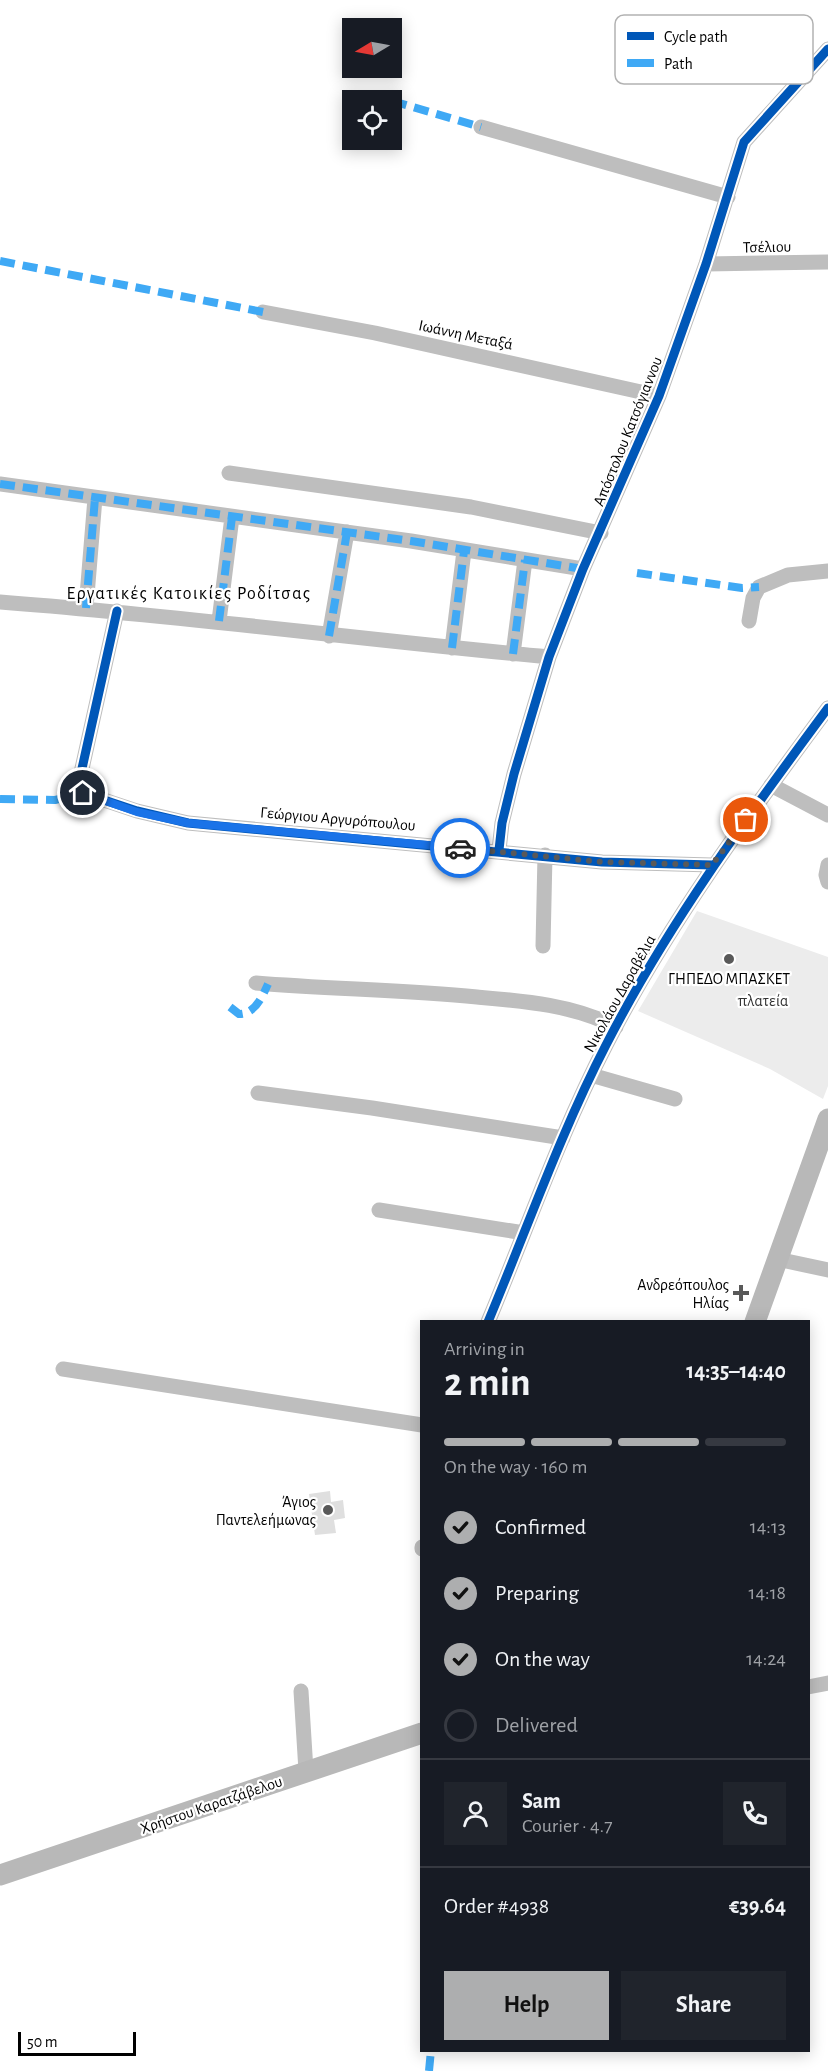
<!DOCTYPE html>
<meta charset="utf-8">
<style>
:root{--surface:#171b24;--page:#20242c;--text:#f1f3f6;--muted:#9ea1a6;--line:#363941;--accent:#adaeaf}
body{margin:0;font-family:"Alegreya Sans",sans-serif;background:var(--page);color:var(--text);height:100vh;display:flex;flex-direction:column;font-size:22px;white-space:nowrap}
*{box-sizing:border-box;margin:0}
p{font-size:20px;color:var(--muted)}
.icon{flex:none;width:33px;height:33px;fill:none;stroke:currentColor;stroke-width:2;stroke-linecap:round;stroke-linejoin:round}
.map{position:relative;flex:1;overflow:hidden}
.side{position:absolute;left:420px;top:1320px;width:390px;height:732px;display:flex;flex-direction:column;background:var(--surface);border-radius:0px;box-shadow:0 3px 15px #0003}
.side>*{flex:none}
.needle{width:39px;rotate:260deg}
.buttons{position:absolute;left:342px;top:18px;display:grid;gap:12px}
.buttons a{display:grid;place-items:center;width:60px;height:60px;border-radius:0px;background:var(--surface);box-shadow:0 3px 15px #0003;font-size:30px}
.scale{position:absolute;left:18px;bottom:15px;width:118px;box-sizing:border-box;padding-left:6px;border:3px solid #000;border-top:0;font-size:16px;line-height:21px;white-space:nowrap;color:#000;-webkit-text-stroke:4px #fff;paint-order:stroke}
.pin{position:absolute;display:grid;place-items:center;width:51px;height:51px;color:#fff;margin:-26px;border:3px solid #fff;border-radius:50%;box-shadow:0 2px 6px #0007}
.courier{position:absolute;display:grid;place-items:center;width:60px;height:60px;margin:-30px;border:4px solid #1a73e8;border-radius:50%;background:#fff;color:#222;box-shadow:0 2px 8px #0007}
.headline em{font-style:normal;font-weight:700}
.headline div{display:flex;flex-direction:column-reverse}
.headline{display:flex;align-items:center;justify-content:space-between;height:102px;padding:0 24px}
h1{font-size:39px;font-weight:700;line-height:45px}
.bar{display:grid;grid-template-columns:repeat(4,1fr);gap:9px 6px;align-content:center;height:72px;padding:0 24px}
.bar i{height:8px;border-radius:4px;background:var(--line)}
.bar .current{background:var(--accent)}
.bar p{grid-column:span 4}
.line{display:flex;align-items:center;gap:15px;padding:0 24px;border-top:2px solid var(--line)}
.line div{flex:1}
.round{display:grid;place-items:center;flex:none;width:63px;height:63px;border-radius:0px;background:var(--page)}
ol{padding:0 24px;list-style:none}
li{display:flex;align-items:center;gap:18px;height:66px}
li p{margin-inline-start:auto}
li .icon{padding:6px;border-radius:50%;background:var(--accent);color:#111;stroke-width:4}
li:last-child{color:var(--muted)}
li i{width:33px;height:33px;border:3px solid var(--line);border-radius:50%}
.button{display:flex;gap:12px;margin-top:auto;padding:12px 24px}
.button a{flex:1;height:69px;border-radius:0px;background:var(--accent);color:#111;font-size:24px;font-weight:700;line-height:69px;text-align:center}
.button a+a{background:var(--page);color:var(--text)}
.map>svg:first-child{display:block}
.green{fill:#ececec}
.building{fill:#dfdfdf}
.lines{fill:none;stroke-linecap:round;stroke-linejoin:round}
.street{stroke:#bebebe;stroke-width:15}
.secondary{stroke:#b8b8b8;stroke-width:21}
.quiet{stroke:#3fa9f5;stroke-width:8;stroke-dasharray:15 8;stroke-linecap:butt}
.cycleway-casing{stroke:#fff;stroke-width:13}
.cycleway{stroke:#0057b8;stroke-width:9}
.done{stroke:#595959;stroke-width:6;stroke-dasharray:0 10.8}
.route{stroke:#1a73e8;stroke-width:8}
.poi-dot{fill:#595959;stroke:#fff;stroke-width:2}
.labels{text-anchor:middle;stroke-width:4.5;stroke-linejoin:round;paint-order:stroke}
.street-label{font-size:16px;fill:#000;stroke:#fff}
.poi-label{font-size:16px;fill:#000;stroke:#fff;text-anchor:end}
.park-label{font-size:16px;fill:#333;stroke:#fff}
.neighbourhood-label{font-size:18px;letter-spacing:1.5px;fill:#000;stroke:#fff}
.key{fill:#fff;stroke:#b2b2b2;stroke-width:1.5}
.key-label{font-size:16px;fill:#000}
</style>
<div class="map">
<svg width="828" height="2071" viewBox="0 0 828 2071">
<rect width="100%" height="100%" fill="#fff"/>
<path class="green" d="M697,911L828,957V1086L823,1099L770,1069L638,1011Z"/>
<path class="building" d="M330,1491L331,1502L343,1500L345,1518L334,1520L336,1533L315,1535L309,1494Z"/>
<g class="lines">
<path class="street" d="M481,127L728,197
M706,264L828,262
M263,312L375,333L659,396
M229,473L471,507L601,533
M0,484L411,541L583,569
M0,602C184,616 366,640 549,657
M86,608L95,498
M117,611L79,782L83,793L137,811L188,823L602,862L712,865
M219,621L232,517
M749,621L753,598L759,587L788,575L828,571
M329,636L347,532
M452,648L464,551
M513,654L525,560
M771,785L828,815
M499,850L502,823L514,774L549,657L583,569L659,396L706,264L744,142L828,49
M828,865L826,875L828,882
M543,946L545,855
M256,983C330,989 404,990 477,997C524,1001 574,1005 616,1027
M591,1075L675,1099
M258,1093L372,1108L563,1138
M379,1210L524,1233
M777,1259L828,1270
M488,1322C527,1229 560,1134 606,1045C668,924 747,817 828,708
M63,1369L422,1425
M422,1547V1549
M808,1687L828,1683
M301,1691L306,1771"/>
<path class="secondary" d="M755,1322L828,1119
M0,1875L422,1733"/>
<path class="quiet" d="M392,101L481,127
M0,261L263,312
M0,484L411,541L583,569
M637,573L742,588L759,587
M86,608L95,498
M219,621L232,517
M329,636L347,532
M452,648L464,551
M513,654L525,560
M0,799L55,800L83,793
M230,1007L239,1014C255,1014 262,997 268,984
M429,2071L431,2050"/>
<g class="cycleway-casing">
<path id="cycleway" d="M117,611L79,782L83,793L137,811L188,823L602,862L712,865
M499,850L502,823L514,774L549,657L583,569L659,396L706,264L744,142L828,49
M488,1322C527,1229 560,1134 606,1045C668,924 747,817 828,708"/>
</g>
<use href="#cycleway" class="cycleway"/>
</g>
<g class="lines">
<path class="done" d="M460,848L602,862L712,865L746,820"/>
<path class="route" d="M83,793L137,812L188,823L460,848"/>
</g>
<g class="poi-dot">
<circle cx="729" cy="959" r="6"/>
<path d="M738 1284h6v6h6v6h-6v6h-6v-6h-6v-6h6z"/>
<circle cx="328" cy="1510" r="6"/>
</g>
<g class="labels">
<g class="street-label">
<text transform="translate(767 246) rotate(-1)" y="6">Τσέλιου</text>
<text transform="translate(466 334) rotate(12)" y="6">Ιωάννη Μεταξά</text>
<text transform="translate(627 431) rotate(-68)" y="6">Απόστολου Κατσόγιαννου</text>
<text transform="translate(338 818) rotate(5)" y="6">Γεώργιου Αργυρόπουλου</text>
<text transform="translate(619 993) rotate(-61)" y="6">Νικολάου Δαραβέλια</text>
<text transform="translate(211 1804) rotate(-19)" y="6">Χρήστου Καρατζάβελου</text>
</g>
<g class="poi-label">
<text x="729" y="984" text-anchor="middle">ΓΗΠΕΔΟ ΜΠΑΣΚΕΤ</text>
<text x="729" y="1290">Ανδρεόπουλος<tspan x="729" dy="18">Ηλίας</tspan></text>
<text x="316" y="1507">Άγιος<tspan x="316" dy="18">Παντελεήμωνας</tspan></text>
</g>
<g class="park-label">
<text x="763" y="1006">πλατεία</text>
</g>
<g class="neighbourhood-label">
<text x="189" y="599">Εργατικές Κατοικίες Ροδίτσας</text>
</g>
</g>
<rect x="615" y="15" width="198" height="69" rx="9" class="key"/>
<rect x="627" y="32" width="27" height="8" fill="#0057b8"/>
<rect x="627" y="59" width="27" height="8" fill="#3fa9f5"/>
<g class="key-label">
<text x="664" y="42">Cycle path</text>
<text x="664" y="69">Path</text>
</g>
</svg>
<div class="buttons">
<a><svg class="needle" viewBox="-14 -14 28 28"><path d="M0-13l5 13h-10z" fill="#e53935"/><path d="M0 13l5-13h-10z" fill="#9ea1a6"/></svg></a>
<a><svg class="icon" aria-label="locate" viewBox="0 0 24 24"><circle cx="12" cy="12" r="6"/><path d="M12 2v4M12 18v4M2 12h4M18 12h4"/></svg></a>
</div>
<div class="scale">50 m</div>
<div class="pin" style="left:746px;top:820px;background:#ea580c"><svg class="icon" aria-label="bag" viewBox="0 0 24 24"><path d="M5 8h14l-1 12H6zM9 8a3 3 0 0 1 6 0"/></svg></div>
<div class="pin" style="left:83px;top:793px;background:#1f2937"><svg class="icon" aria-label="home" viewBox="0 0 24 24"><path d="M3 11l9-7 9 7M6 9v11h12V9"/></svg></div>
<div class="courier" style="left:460px;top:848px"><svg class="icon" aria-label="car" viewBox="0 0 24 24"><path d="M5 17H2v-5l4-1 3-4h7l3 4 3 1v5h-3M9 17h6M6 11h13"/><circle cx="7" cy="17" r="2"/><circle cx="17" cy="17" r="2"/></svg></div>
<section class="side">
<div class="headline"><div><h1>2 min</h1><p>Arriving in</p></div><em>14:35–14:40</em></div>
<div class="bar"><i class="current"></i><i class="current"></i><i class="current"></i><i></i><p>On the way · 160 m</p></div>
<ol>
<li><svg class="icon" aria-label="check" viewBox="0 0 24 24"><path d="M5 12l5 5 9-10"/></svg>Confirmed<p>14:13</p></li>
<li><svg class="icon" aria-label="check" viewBox="0 0 24 24"><path d="M5 12l5 5 9-10"/></svg>Preparing<p>14:18</p></li>
<li><svg class="icon" aria-label="check" viewBox="0 0 24 24"><path d="M5 12l5 5 9-10"/></svg>On the way<p>14:24</p></li>
<li><i></i>Delivered</li>
</ol>
<div class="line" style="height:108px"><a class="round"><svg class="icon" aria-label="person" viewBox="0 0 24 24"><circle cx="12" cy="8" r="4"/><path d="M4 21q1-7 8-7t8 7"/></svg></a><div><b>Sam</b><p>Courier · 4.7</p></div><a class="round"><svg class="icon" aria-label="phone" viewBox="0 0 24 24"><path d="M5 4h4l2 5-3 2q2 4 5 5l2-3 5 2v4C11 20 4 13 5 4z"/></svg></a></div>
<div class="line" style="height:78px"><div>Order #4938</div><b>€39.64</b></div>
<div class="button"><a>Help</a><a>Share</a></div>
</section>
</div>
